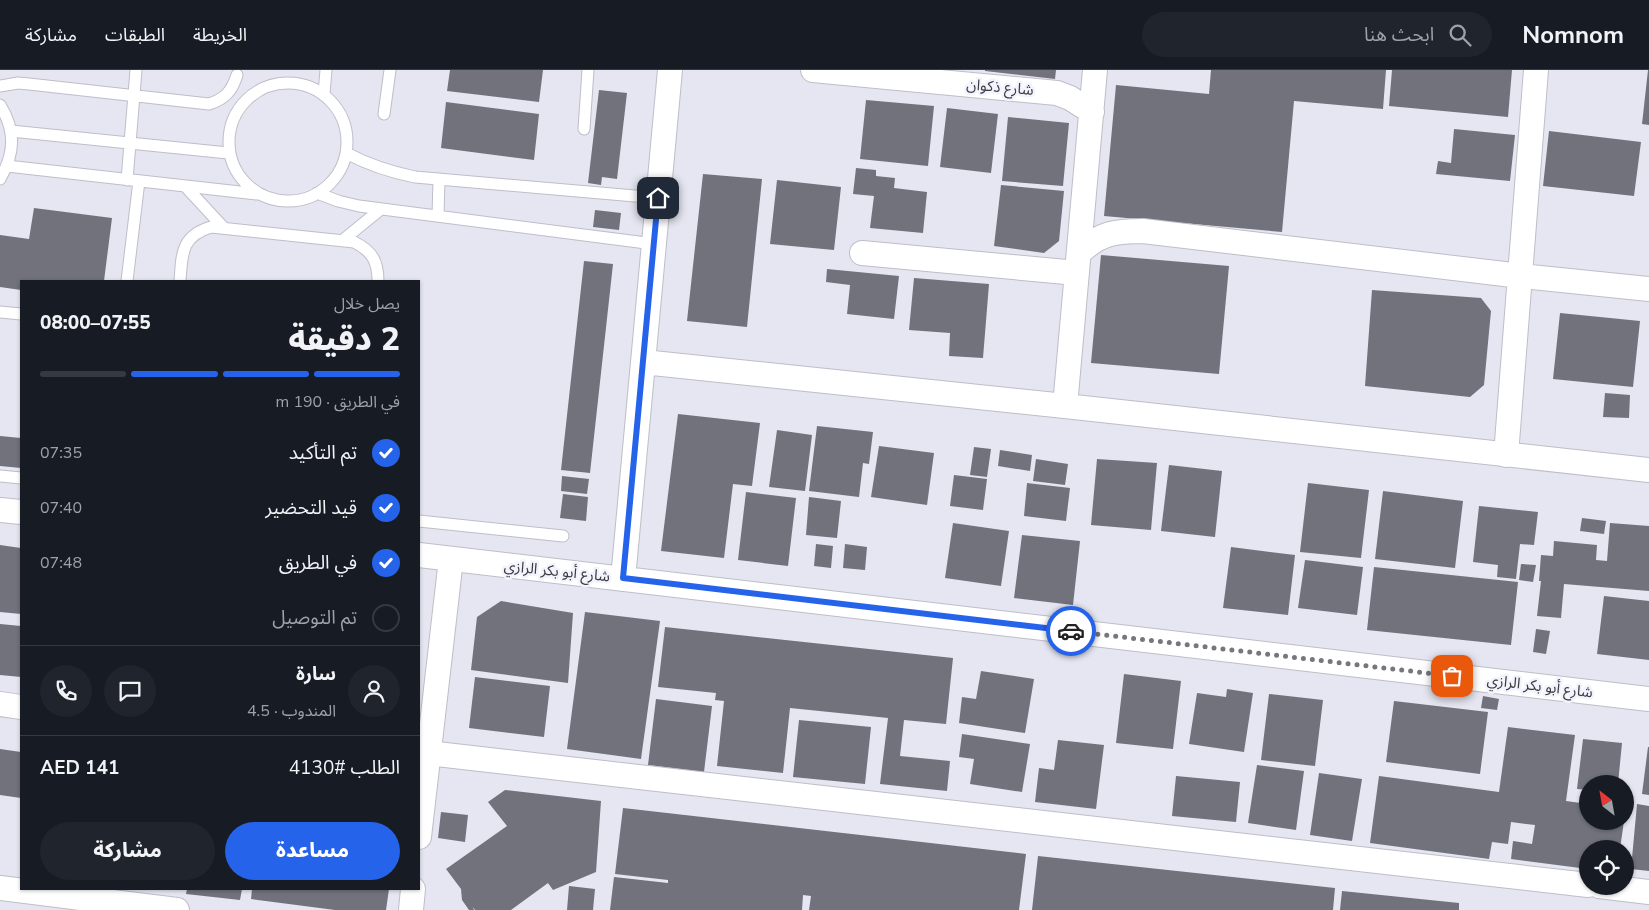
<!DOCTYPE html>
<html lang="ar">
<meta charset="utf-8">
<style>
:root{--surface:#171b24;--page:#20242c;--text:#f1f3f6;--muted:#9ea1a6;--line:#363941;--accent:#2563eb}
body{margin:0;font-family:"Nunito Sans","Noto Sans Arabic",sans-serif;background:var(--page);color:var(--text);direction:rtl;height:100vh;display:flex;flex-direction:column;font-size:19px;white-space:nowrap}
*{box-sizing:border-box;margin:0}
p{font-size:16px;color:var(--muted)}
.icon{flex:none;width:28px;height:28px;fill:none;stroke:currentColor;stroke-width:2;stroke-linecap:round;stroke-linejoin:round}
.map{position:relative;flex:1;overflow:hidden;direction:ltr}
.panel{position:absolute;left:20px;top:210px;width:400px;height:610px;display:flex;flex-direction:column;background:var(--surface);border-radius:0px;box-shadow:0 1px 4px #0004;direction:rtl}
.panel>*{flex:none}
.needle{width:32px;rotate:329deg}
.tools{position:absolute;left:1579px;top:705px;display:grid;gap:10px}
.tools a{display:grid;place-items:center;width:55px;height:55px;border-radius:50%;background:var(--surface);box-shadow:0 1px 4px #0004;font-size:25px}
.pin{position:absolute;display:grid;place-items:center;width:42px;height:42px;color:#fff;margin:-21px;border-radius:10px;box-shadow:0 2px 8px #0006}
.courier{position:absolute;display:grid;place-items:center;width:50px;height:50px;margin:-25px;border:4px solid #2563eb;border-radius:50%;background:#fff;color:#222;box-shadow:0 1px 6px #0007}
.head em{font-style:normal;font-weight:800}
.head div{display:flex;flex-direction:column-reverse}
.head{display:flex;align-items:center;justify-content:space-between;height:85px;padding:0 20px}
h1{font-size:32px;font-weight:800;line-height:38px}
.bar{display:grid;grid-template-columns:repeat(4,1fr);gap:8px 5px;align-content:center;height:60px;padding:0 20px}
.bar i{height:6px;border-radius:4px;background:var(--line)}
.bar .current{background:var(--accent)}
.bar p{grid-column:span 4}
.line{display:flex;align-items:center;gap:12px;padding:0 20px;border-top:1px solid var(--line)}
.line div{flex:1}
.round{display:grid;place-items:center;flex:none;width:52px;height:52px;border-radius:26px;background:var(--page)}
ol{padding:0 20px;list-style:none}
li{display:flex;align-items:center;gap:15px;height:55px}
li p{margin-inline-start:auto}
li .icon{padding:5px;border-radius:50%;background:var(--accent);color:#fff;stroke-width:4}
li:last-child{color:var(--muted)}
li i{width:28px;height:28px;border:2px solid var(--line);border-radius:50%}
.primary-button{display:flex;gap:10px;margin-top:auto;padding:10px 20px}
.primary-button a{flex:1;height:58px;border-radius:30px;background:var(--accent);color:#fff;font-size:20px;font-weight:800;line-height:58px;text-align:center}
.primary-button a+a{background:var(--page);color:var(--text)}
header{display:flex;align-items:center;gap:30px;box-sizing:border-box;height:70px;padding:0 25px;background:var(--surface);border-bottom:1px solid var(--line)}
header strong{font-size:24px}
nav{display:flex;gap:28px;margin-inline-start:auto;font-size:18px}
.search{width:350px;height:45px;background:var(--page);display:flex;align-items:center;gap:12px;box-sizing:border-box;padding:0 18px;border-radius:28px;color:var(--muted);font-size:19px}
.map>svg:first-child{display:block}
.building{fill:#72727c}
.lines{fill:none;stroke-linecap:round;stroke-linejoin:round}
.service-casing{stroke:#bdbec8;stroke-width:13}
.minor-casing{stroke:#bdbec8;stroke-width:26}
.service{stroke:#fff;stroke-width:11}
.minor{stroke:#fff;stroke-width:24}
.done{stroke:#76767d;stroke-width:5;stroke-dasharray:0 9}
.route{stroke:#2563eb;stroke-width:6}
.labels{text-anchor:middle;stroke-width:5;stroke-linejoin:round;paint-order:stroke}
.street-label{font-size:15px;fill:#3a3a3f;stroke:#f3f3fe}
</style>
<header>
<strong>Nomnom</strong>
<div class="search"><svg class="icon" aria-label="search" viewBox="0 0 24 24"><circle cx="10" cy="10" r="6"/><path d="M15 15l6 6"/></svg>ابحث هنا</div>
<nav><a>الخريطة</a><a>الطبقات</a><a>مشاركة</a></nav>
</header>
<div class="map">
<svg width="1649" height="840" viewBox="0 0 1649 840">
<rect width="100%" height="100%" fill="#e5e6f1"/>
<path class="building" d="M450,0H543L539,32L447,21Z
M985,0H1056L1055,9L985,1Z
M1211,0H1386L1383,39L1294,31L1282,162L1104,146L1116,15L1209,24Z
M1392,0H1512L1508,47L1389,36Z
M1648,0H1649V55L1642,54Z
M599,20L627,23L617,109L602,107L601,115L588,113Z
M866,30L934,36L928,96L860,89Z
M446,32L539,44L534,90L441,78Z
M947,38L998,44L991,103L940,97Z
M1008,47L1069,53L1063,116L1002,111Z
M1454,59L1515,65L1510,111L1436,104L1438,91L1451,93Z
M1549,61L1641,72L1634,126L1543,116Z
M856,98L876,100V106L895,108L894,118L927,122L923,163L870,158L874,126L853,124Z
M703,104L762,109L747,257L687,251Z
M777,110L841,117L834,180L770,174Z
M1001,115L1064,121L1059,171L1044,183L994,176Z
M34,138L112,148L104,211H21V220L0,217V165L29,169Z
M595,140L621,143L619,160L593,157Z
M1101,185L1229,196L1219,304L1091,293Z
M584,191L613,194L590,403L561,400Z
M827,199L899,206L894,249L847,244L850,215L826,212Z
M914,208L989,214L983,288L949,286L950,263L909,260Z
M1372,220L1481,228L1491,241L1484,315L1470,327L1365,316Z
M1560,243L1640,251L1633,317L1553,309Z
M1605,323L1630,325L1629,348L1603,347Z
M678,344L760,353L752,416L733,414L724,488L661,481Z
M817,356L873,362L869,394L863,393L859,427L809,421Z
M777,360L812,365L805,421L769,417Z
M0,366L21,368V398L0,396Z
M879,376L934,383L927,435L871,427Z
M974,377L991,379L987,407L970,405Z
M1000,380L1032,385L1030,401L998,396Z
M1036,389L1068,394L1065,415L1033,411Z
M1097,389L1157,393L1151,460L1091,455Z
M1169,395L1222,401L1215,467L1161,461Z
M954,405L987,409L983,440L950,436Z
M562,406L589,409L587,424L561,421Z
M1027,413L1070,418L1066,451L1024,446Z
M1308,413L1369,420L1361,488L1300,482Z
M1383,421L1463,431L1455,498L1375,489Z
M746,422L796,428L788,496L738,490Z
M563,424L588,427L586,451L560,448Z
M809,427L841,431L837,468L806,465Z
M1479,436L1538,442L1534,475L1520,474L1516,509L1497,507L1498,495L1473,492Z
M1582,448L1606,451L1604,464L1580,461Z
M953,453L1009,461L1001,516L945,508Z
M1610,453L1649,456V521L1564,514L1561,548L1537,546L1541,511H1539L1541,485L1553,486L1554,471L1597,475L1596,490L1607,491Z
M1022,465L1080,471L1073,535L1014,528Z
M816,474L833,476L831,498L814,496Z
M845,474L867,477L865,500L843,498Z
M0,475L21,478V544L0,542Z
M1231,477L1295,485L1288,545L1223,538Z
M1305,490L1363,497L1357,545L1298,538Z
M1521,494L1536,495L1533,512L1519,510Z
M1374,497L1518,512L1511,575L1367,560Z
M1604,526L1649,531V590L1597,584Z
M501,531L573,543L568,613L471,600L477,547Z
M585,542L660,551L641,689L567,679Z
M0,554L21,556V607L0,605Z
M665,557L953,588L946,654L904,650L900,686L950,691L947,721L880,714L888,648L790,638L783,703L717,696L724,631L715,630L716,623L658,617Z
M1536,559L1550,561L1546,584L1533,582Z
M981,601L1034,609L1025,663L959,653L962,627L976,629Z
M1124,604L1181,611L1173,679L1116,673Z
M475,607L550,616L544,667L469,658Z
M1227,619L1253,623L1244,682L1189,674L1197,623L1226,627Z
M1269,624L1323,630L1315,696L1261,690Z
M1483,626L1499,629L1497,640L1481,638Z
M656,629L712,636L704,702L648,695Z
M1394,631L1488,642L1480,704L1386,692Z
M799,650L871,657L865,714L793,707Z
M1508,657L1575,665L1566,731L1588,734V751H1624L1620,779H1588V799L1511,789L1513,771L1532,774L1535,755L1511,752L1508,774L1492,772L1489,789L1370,773L1379,706L1499,722Z
M962,664L1030,674L1022,722L970,714L974,689L959,687Z
M1583,669L1622,673L1618,714H1588V720L1577,719Z
M1058,670L1104,675L1096,739L1035,732L1039,698L1054,700Z
M1648,677H1649V725L1642,724Z
M0,679L21,682V728L0,725Z
M1257,695L1304,701L1296,760L1248,753Z
M1319,703L1362,709L1352,771L1310,765Z
M1176,706L1240,712L1236,752L1172,746Z
M505,720L601,731L596,802L553,820L548,813L511,840H475L473,837L474,840H469L462,830L461,819L446,799L507,756L488,732Z
M1637,734L1649,736V801L1631,799Z
M623,738L1026,784L1019,840H809L811,826L803,825L802,840H610L614,807L668,813V810L615,804Z
M441,742L468,745L465,772L438,768Z
M1038,786L1335,818L1333,840H1032Z
M569,816L595,819L593,840H567Z
M187,819H242L240,830L186,824Z
M252,819H389L386,840H335L251,829Z
M1342,821L1459,833V840H1340Z"/>
<g class="lines">
<g class="service-casing">
<path id="service" d="M229 72a59 59 0 1 1 118 0a59 59 0 1 1-118 0Z
M0,16L18,13L29,14L209,34C225,29 232,21 237,5
M324,24L326,0
M0,35C16,61 15,83 0,109
M384,44L390,0
M584,59L588,0
M11,61L228,83
M346,83C369,95 390,102 415,107L658,128
M7,96L257,124
M127,110L136,0
M185,116L223,157
M317,123L338,131L359,136L654,174
M438,146L439,109
M343,170L381,139
M127,211L139,111
M180,211C182,184 181,166 211,157L354,172C372,181 378,191 378,211
M0,242L21,244
M0,406L21,408
M419,451L563,466"/>
</g>
<g class="minor-casing">
<path id="minor" d="M813,0L1057,23L1070,28L1092,42
M862,183L1077,203
M1079,183C1100,163 1115,161 1143,161L1521,206L1649,219
M643,292L1065,336L1649,400
M1065,336L1095,0
M1506,385L1536,0
M0,440L21,442
M419,485L1649,629
M623,509L670,0
M0,634L21,637
M419,682L1588,815
M419,767L451,489
M1599,816L1649,822
M0,818L177,840
M411,840L413,819"/>
</g>
<use href="#service" class="service"/>
<use href="#minor" class="minor"/>
</g>
<g class="lines">
<path class="done" d="M1071,561L1452,606"/>
<path class="route" d="M658,128L623,508L1071,561"/>
</g>
<g class="labels">
<g class="street-label">
<text transform="translate(1000 17) rotate(5)" y="5">شارع ذكوان</text>
<text transform="translate(557 501) rotate(6)" y="5">شارع أبو بكر الرازي</text>
<text transform="translate(1540 616) rotate(7)" y="5">شارع أبو بكر الرازي</text>
</g>
</g>
</svg>
<div class="tools">
<a><svg class="needle" viewBox="-14 -14 28 28"><path d="M0-13l5 13h-10z" fill="#e53935"/><path d="M0 13l5-13h-10z" fill="#9ea1a6"/></svg></a>
<a><svg class="icon" aria-label="locate" viewBox="0 0 24 24"><circle cx="12" cy="12" r="6"/><path d="M12 2v4M12 18v4M2 12h4M18 12h4"/></svg></a>
</div>
<div class="pin" style="left:1452px;top:606px;background:#ea580c"><svg class="icon" aria-label="bag" viewBox="0 0 24 24"><path d="M5 8h14l-1 12H6zM9 8a3 3 0 0 1 6 0"/></svg></div>
<div class="pin" style="left:658px;top:128px;background:#1f2937"><svg class="icon" aria-label="home" viewBox="0 0 24 24"><path d="M3 11l9-7 9 7M6 9v11h12V9"/></svg></div>
<div class="courier" style="left:1071px;top:561px"><svg class="icon" aria-label="car" viewBox="0 0 24 24"><path d="M5 17H2v-5l4-1 3-4h7l3 4 3 1v5h-3M9 17h6M6 11h13"/><circle cx="7" cy="17" r="2"/><circle cx="17" cy="17" r="2"/></svg></div>
<section class="panel">
<div class="head"><div><h1>2 دقيقة</h1><p>يصل خلال</p></div><em>07:55–08:00</em></div>
<div class="bar"><i class="current"></i><i class="current"></i><i class="current"></i><i></i><p>في الطريق · 190 m</p></div>
<ol>
<li><svg class="icon" aria-label="check" viewBox="0 0 24 24"><path d="M5 12l5 5 9-10"/></svg>تم التأكيد<p>07:35</p></li>
<li><svg class="icon" aria-label="check" viewBox="0 0 24 24"><path d="M5 12l5 5 9-10"/></svg>قيد التحضير<p>07:40</p></li>
<li><svg class="icon" aria-label="check" viewBox="0 0 24 24"><path d="M5 12l5 5 9-10"/></svg>في الطريق<p>07:48</p></li>
<li><i></i>تم التوصيل</li>
</ol>
<div class="line" style="height:90px"><a class="round"><svg class="icon" aria-label="person" viewBox="0 0 24 24"><circle cx="12" cy="8" r="4"/><path d="M4 21q1-7 8-7t8 7"/></svg></a><div><b>سارة</b><p>المندوب · 4.5</p></div><a class="round"><svg class="icon" aria-label="chat" viewBox="0 0 24 24"><path d="M4 5h16v11H9l-5 4z"/></svg></a><a class="round"><svg class="icon" aria-label="phone" viewBox="0 0 24 24"><path d="M5 4h4l2 5-3 2q2 4 5 5l2-3 5 2v4C11 20 4 13 5 4z"/></svg></a></div>
<div class="line" style="height:65px"><div>الطلب #4130</div><b>AED 141</b></div>
<div class="primary-button"><a>مساعدة</a><a>مشاركة</a></div>
</section>
</div>
